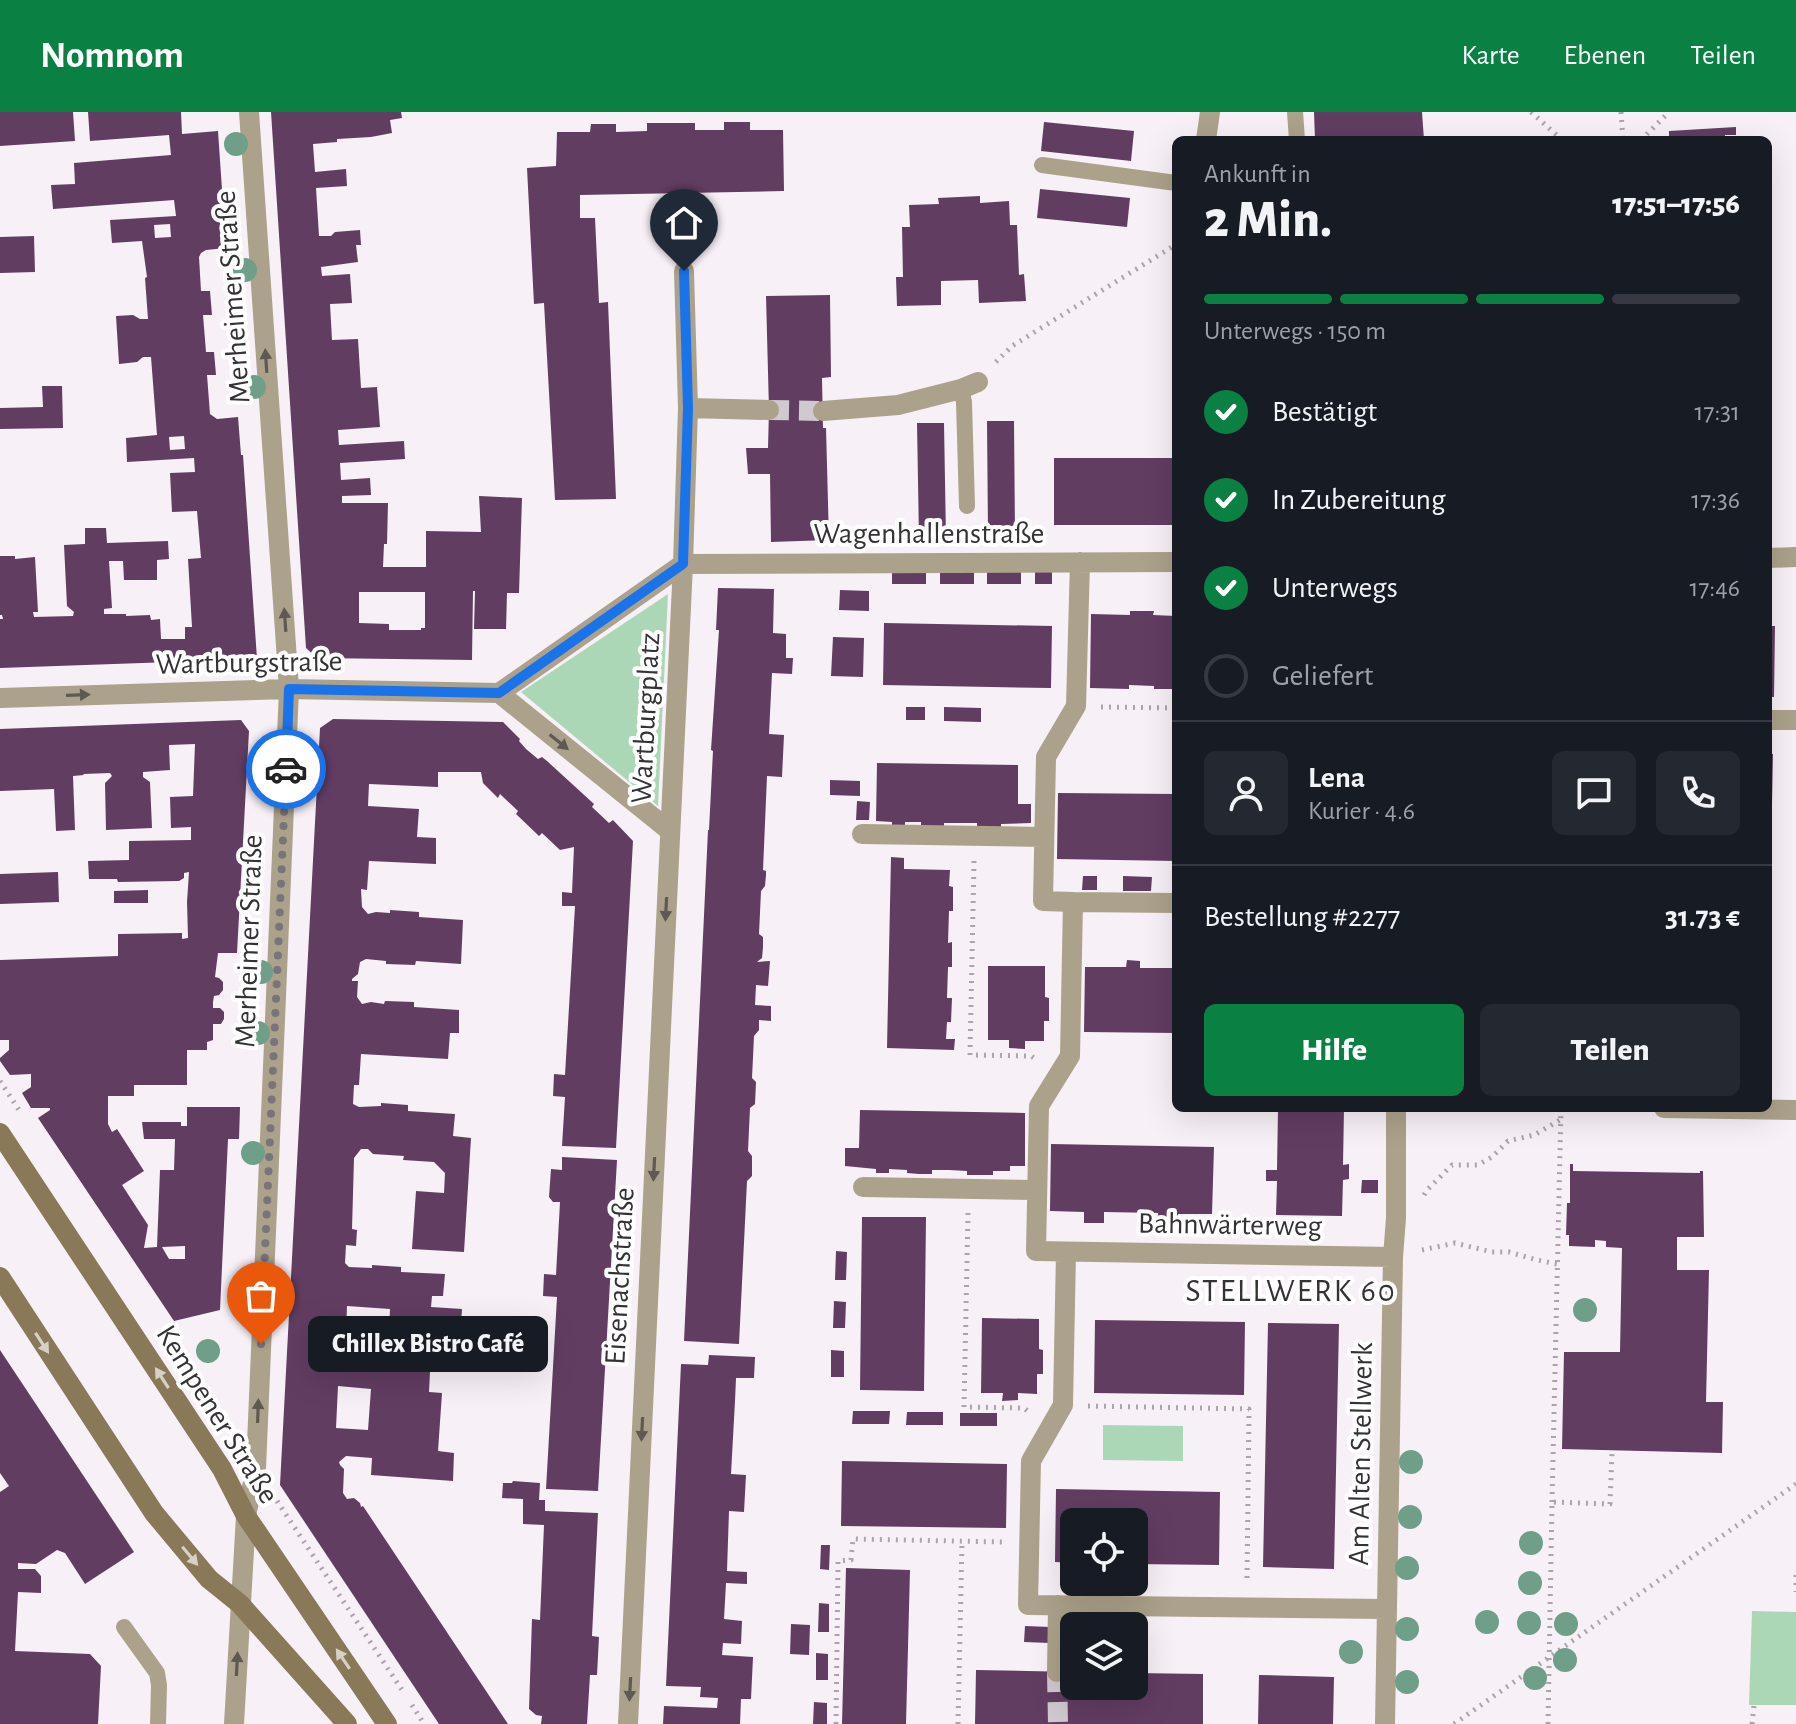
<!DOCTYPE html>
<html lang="de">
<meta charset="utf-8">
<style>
:root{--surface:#171b24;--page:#242831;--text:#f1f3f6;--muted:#9ea1a6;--line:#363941;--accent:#0b8043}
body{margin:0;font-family:"Alegreya Sans",sans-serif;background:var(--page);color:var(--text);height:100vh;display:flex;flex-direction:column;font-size:30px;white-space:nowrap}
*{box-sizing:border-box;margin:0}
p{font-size:26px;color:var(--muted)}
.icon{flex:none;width:44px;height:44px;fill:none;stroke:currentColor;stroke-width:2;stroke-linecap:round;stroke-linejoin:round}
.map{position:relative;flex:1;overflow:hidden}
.side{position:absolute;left:1172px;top:24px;width:600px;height:976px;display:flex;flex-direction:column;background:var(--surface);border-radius:12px;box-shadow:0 8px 32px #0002}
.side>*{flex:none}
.tools{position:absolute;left:1060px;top:1396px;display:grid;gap:16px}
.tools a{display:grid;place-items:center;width:88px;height:88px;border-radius:12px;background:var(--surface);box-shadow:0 8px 32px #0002;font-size:40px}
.pin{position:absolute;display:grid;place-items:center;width:68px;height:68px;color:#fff;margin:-82px -34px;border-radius:50% 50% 50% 0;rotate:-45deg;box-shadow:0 0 8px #0007}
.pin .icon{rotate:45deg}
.courier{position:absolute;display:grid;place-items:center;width:80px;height:80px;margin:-40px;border:6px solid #1a73e8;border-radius:50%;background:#fff;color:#222;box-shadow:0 2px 10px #0007}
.bubble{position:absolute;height:56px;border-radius:12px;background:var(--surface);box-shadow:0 8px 32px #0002;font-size:26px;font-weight:800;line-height:56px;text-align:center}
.head em{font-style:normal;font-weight:800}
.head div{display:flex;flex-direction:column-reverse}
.head{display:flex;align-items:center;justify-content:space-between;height:136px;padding:0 32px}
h1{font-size:52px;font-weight:800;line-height:60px}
.bar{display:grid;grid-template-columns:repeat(4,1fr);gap:12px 8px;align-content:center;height:96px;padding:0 32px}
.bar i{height:10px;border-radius:6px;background:var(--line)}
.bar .current{background:var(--accent)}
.bar p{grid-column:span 4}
.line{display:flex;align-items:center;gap:20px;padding:0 32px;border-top:2px solid var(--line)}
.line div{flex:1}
.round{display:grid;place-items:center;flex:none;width:84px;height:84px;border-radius:12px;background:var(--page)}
ol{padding:0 32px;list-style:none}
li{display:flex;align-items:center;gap:24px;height:88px}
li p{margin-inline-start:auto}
li .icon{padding:8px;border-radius:50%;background:var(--accent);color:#fff;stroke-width:4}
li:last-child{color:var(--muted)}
li i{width:44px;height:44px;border:4px solid var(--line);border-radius:50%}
.cta{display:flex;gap:16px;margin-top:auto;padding:16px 32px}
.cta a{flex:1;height:92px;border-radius:12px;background:var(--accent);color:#fff;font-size:32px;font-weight:800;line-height:92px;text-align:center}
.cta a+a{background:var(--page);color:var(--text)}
header{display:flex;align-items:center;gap:48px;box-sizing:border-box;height:112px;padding:0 40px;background:var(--accent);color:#fff}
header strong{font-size:38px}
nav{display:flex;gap:44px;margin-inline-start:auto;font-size:28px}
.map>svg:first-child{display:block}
.green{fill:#abd7b7}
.building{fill:#623d62;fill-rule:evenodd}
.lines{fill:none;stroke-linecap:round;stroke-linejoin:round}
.street-tunnel{stroke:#d0cad0;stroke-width:20;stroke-dasharray:20 10;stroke-linecap:butt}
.path{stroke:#aba5ab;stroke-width:5;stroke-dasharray:2 6;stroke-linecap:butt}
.lane{stroke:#aca18a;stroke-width:16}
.street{stroke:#aca18a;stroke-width:20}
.secondary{stroke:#897958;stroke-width:20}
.tree{fill:#6f9e89}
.oneway{fill:#5f5953}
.oneway2{fill:#d6d0c5}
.done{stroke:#797479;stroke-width:8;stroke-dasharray:0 14.4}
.route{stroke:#1a73e8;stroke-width:10}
.labels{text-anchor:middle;stroke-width:8;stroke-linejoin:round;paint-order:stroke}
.street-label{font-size:30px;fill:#353235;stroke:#fff}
.neighbourhood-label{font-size:32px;letter-spacing:2px;fill:#353235;stroke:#fff}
</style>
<header>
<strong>Nomnom</strong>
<nav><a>Karte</a><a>Ebenen</a><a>Teilen</a></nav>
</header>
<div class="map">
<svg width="1796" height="1612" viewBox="0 0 1796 1612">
<rect width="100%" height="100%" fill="#f7f0f7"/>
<path class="green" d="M668,482L658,694L521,580Z
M1103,1313L1183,1314V1349L1103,1348Z
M1752,1499L1796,1500V1593H1749Z"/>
<path class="building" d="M0,0H73L75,29L0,34Z
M88,0H181L182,22L218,19L226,136L206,138L201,141L199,145L201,179H210L212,203H203L206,240H214L216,263H207L210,302L217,307L238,305L241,343H243L257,547L0,556V507H3L2,503H0V444H15V447L35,445L38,500H33L34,505L73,504L74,500L67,494L64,433L85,432V416H106L107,431L168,429L169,447L157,448V468H124L123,449H109L112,496L104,497V502H126V504L150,503L151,508L160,507L161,527H185V515H192L188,447L201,446L197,399L172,400L170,361L195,360L194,346L127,350L126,326L157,323L151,245H143L137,250L119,252L116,204L133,203L140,207H148L145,166L147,165L142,129L112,131L110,108L176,104L174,88L53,97L51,73L75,72L74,51L171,43L169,23L90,29ZM170,112L171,125L155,126L154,113ZM184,324L185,337L170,338L169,325Z
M271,0H401L402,6L390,8L392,21L371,25L337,27V30L313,32L315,60L346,57L347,74L316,76L319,124H331L335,120L360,118L361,133H356L358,150L321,155L322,164L350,162L352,191L330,192L332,228L358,227L361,276L377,275L380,315L338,318L339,333L404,329L405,347L340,351L341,368L370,366L371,383L342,384V391H388L387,432H384L383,455H426V419L481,420L479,384L522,386L519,481H507L506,517H474L475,479H473L472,548L317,546L306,536ZM359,480H425V516H421V518H389V512L359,511Z
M1314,0H1422L1424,28H1315Z
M724,10H750V18H783L784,79L580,83V106H595L599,191L608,190L616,387L555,388L544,191L534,192L527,56L556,54L557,20H590L591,12H616V20L647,19V11H695V18H724Z
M1044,10L1134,19L1131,49L1041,39Z
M1736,15V23H1725V28H1669V19Z
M1040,77L1130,86L1127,115L1037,106Z
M980,84V91L1009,89L1010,113H1017L1019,163L1024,162L1026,189L979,191L978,168L941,169V193L897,194L896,165H903L902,115H910L909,93L939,92L938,86Z
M34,124L35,160L0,161V125Z
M830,183L831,265L822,266L823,316H826L829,428L771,430L770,362H748L746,336H768L769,298L766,184Z
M42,274H62L63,316L0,317V296L43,295Z
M987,309H1014L1015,422H988Z
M917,311H944L946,427H919Z
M1054,346H1176V413H1054Z
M892,459H926V472H892Z
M940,459H974V472H940Z
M987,459H1021V472H987Z
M1035,459H1052V472H1035Z
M718,476L774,477L773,521L786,522V546H793L792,562L772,561L769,622L784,623L782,665L767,664L763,758L766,759V763L765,774L761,779L759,822L763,825V835L762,846L757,850L770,849L768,874L756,873L755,893L771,894V909L759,908V918L754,924L752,966L756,970L755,992L750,996L748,1039L752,1044V1064L747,1069L739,1232L684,1229L708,718H709L713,639L711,638L719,518H716Z
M840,478L869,479V499L839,498Z
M1130,499H1154L1153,503L1176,504V577H1154V574L1129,573V577L1090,576L1091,502L1130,503Z
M884,511L1052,514L1051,576L883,573Z
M1768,514H1775L1774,585H1768Z
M833,525L864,526L863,565L831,564Z
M906,595H925V608H906Z
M944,595L981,596V610L944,609Z
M333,607L503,610L520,627L519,629L526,637L538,647L542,645L547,649L594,692L592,695L609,711L613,708L633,729L616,1036L562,1034L565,985L553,984L554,962L565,963L575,794H562V780L572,781L574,735L560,738L542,721L539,724L516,702L518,699L500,682L498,686L483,671L481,660H438V675L369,672L368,694L419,697L417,725L436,726V752L369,749L367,778L361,777L362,795L368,802L376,800L390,801V798L419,800V805L463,808L461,852L416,849L415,853L386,852V849L366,847L360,850L358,862L352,867V869H358L357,885L362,892L371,890L384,892L385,889L414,890V895L459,898V921H450L448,947L361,942L359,973H354L353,992L359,995L381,994V991L408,993V999L455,1002L453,1024L471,1026L464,1140L412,1137L416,1079L444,1081L445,1061L434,1050L403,1048L404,1044L373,1042L368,1037H361L354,1046L352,1117L357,1118L356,1134L346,1133L345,1151L349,1155L372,1156V1153L401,1155V1160L445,1162L443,1184H432L431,1195L462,1197L459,1241L431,1240L429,1280L442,1281L438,1339L454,1341L453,1369L371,1363L372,1346L346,1344L339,1350L340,1353L344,1357L343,1381L347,1387L354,1386L360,1391L361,1395L363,1394L508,1612H439L280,1373L320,616ZM347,1194L390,1197L389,1223L346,1220ZM338,1274L371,1277L368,1318L336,1316Z
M241,608L249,619L237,841H218L215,865L219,866L223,870V878L219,883L214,884L213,890V896H220L224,900V907L221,912H213V928L207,930V938H187V973H134V984H108V1012L112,1020L117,1017L144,1059L122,1073L148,1113L144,1136L157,1135L160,1058H174L175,1027H144L142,1010H181V1014H187V995H240L239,1027H228L220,1198L174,1209L38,1006L50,998V996H31L22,981L31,975V962L10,963L0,949V946L9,938V928H0V848L118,844V822L182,821V827L188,826L187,790L189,760L184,761V766L179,769L118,770L117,767H89L88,749L129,748V729L191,728V715L171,716L170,685L193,684L195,632L169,633L170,658L143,660V665L150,670L152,716L106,718L105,671L112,664L110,661L83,662L84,663L73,664L75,718L56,719L54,677L0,679V617ZM185,1134V1147H169L162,1135Z
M1768,642H1773L1771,743H1768Z
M877,651L1018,653V692H1031V711L1001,712V716L977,715V711H944V714H921V710H905V713H892V710L876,709Z
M830,668L860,669V684L830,683Z
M1058,681L1176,682V749L1057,747Z
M857,689L870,690L869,708H856Z
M891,745L904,746V757L950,758L949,774L953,775V799H949L948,831L952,830V855H948L947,886H952L951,910H947L946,927H955L954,938L887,936Z
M58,760L59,790L0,792V762Z
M1083,764H1097V778H1082Z
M1123,764L1152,765L1151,779H1123Z
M148,778V791H114V779Z
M1127,848L1140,849V856H1176V921L1084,920L1085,855H1126Z
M988,854H1045V885L1049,886V909H1044V929H1025V937L1009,936V928H988Z
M1278,996H1344L1343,1053L1349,1052V1067L1343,1068L1342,1104L1276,1103L1277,1069H1266V1058H1277Z
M860,998L1025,1001V1054H1010V1059H993V1063H967V1059L949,1058H932V1062H919L907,1061V1058L889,1057V1061H876V1057L845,1054V1036H859Z
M1051,1032L1214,1035L1212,1102H1178V1112H1158V1101L1104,1100V1111H1084V1100L1050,1099Z
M562,1045L617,1048L598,1379L546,1377L557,1185L543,1184L544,1162L556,1163L560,1090H553L549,1085L551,1057L562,1058Z
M1570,1052H1573V1059L1700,1061V1059H1703L1704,1125H1677V1158H1709L1706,1290H1723L1722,1341L1562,1337L1564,1240H1620L1622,1136L1606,1135V1129L1595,1128V1135L1569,1134V1123H1566L1567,1091H1570Z
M1362,1068H1378V1081H1361Z
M862,1105H926L924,1279L860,1278Z
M836,1139L847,1140L846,1168H835Z
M834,1189L846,1190L845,1216H833Z
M982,1206L1039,1207V1237L1043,1238V1262H1037V1282L1018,1281V1288L1002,1289L1003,1281H981Z
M1095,1208L1245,1210L1244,1283L1094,1281Z
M1268,1211L1339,1212L1334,1457L1263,1455Z
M0,1238L134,1440L85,1472L65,1441L57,1438L36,1452L18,1451V1457H35L41,1464V1481L18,1480L15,1539L90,1542L101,1554L98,1612H0V1380L9,1374L0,1361Z
M831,1238L844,1239V1265H831Z
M709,1243L755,1245L754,1266H736L735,1289L731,1362L746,1363L744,1400L729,1399L727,1459L747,1460V1472L726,1471L724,1507L742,1509L741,1532L723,1531L722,1543L753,1545L751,1587H741L740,1612H663L664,1594L717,1596L718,1586L700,1585L701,1575L666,1574L681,1252L708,1253Z
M853,1299H890L889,1312H852Z
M907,1300H943V1313H906Z
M960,1301H997V1314H960Z
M842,1349L1007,1352L1006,1416L841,1414Z
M513,1369L540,1371L539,1388H545V1399L598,1401L592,1524L599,1525L597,1563H590L587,1612H541L542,1604L536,1603L529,1597L532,1507L540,1508L544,1413L523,1412V1387L502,1386L503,1371H512Z
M1056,1377L1220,1380L1219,1453L1134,1452V1410H1074V1451L1055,1450Z
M821,1433H830L829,1458L820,1457Z
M846,1456L910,1458L906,1612H842Z
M819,1491L829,1492V1520H818Z
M791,1512L810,1513L809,1543L790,1542Z
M1025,1514L1050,1515V1531L1024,1530Z
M816,1541L828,1542V1568H816Z
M976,1558L1074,1560V1574H1134V1561L1203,1562V1612H975Z
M1259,1563L1334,1565L1333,1612H1258Z
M814,1590L827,1591V1612H813Z"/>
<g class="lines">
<path class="street-tunnel" d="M769,298L823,299
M1057,1560L1058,1612"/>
<path class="path" d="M1531,0L1562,28
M1621,0L1623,28
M1641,28L1669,0
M996,250L1012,234L1172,135H1176
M1101,595L1176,596
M974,749L970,943L1031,944L1037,948
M0,969L21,1001
M1424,1083L1427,1078L1452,1053H1478L1492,1045L1508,1029L1534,1023L1560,1008
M968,1101L964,1295L1024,1296L1030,1301
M1422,1138L1455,1131L1492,1140H1509L1537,1148L1557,1152
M1088,1294L1249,1297L1247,1470
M277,1389L404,1581
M1552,1390L1561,996
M1796,1463V1480
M412,1593L424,1612
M836,1612L838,1449L851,1448L853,1427L1004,1430
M958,1612L962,1429
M1454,1612L1796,1372
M1548,1612L1552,1390L1610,1392L1612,1341
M1752,1612L1754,1593"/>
<path class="lane" d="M1295,0L1297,28
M1042,53L1176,71
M961,277L964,290L967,394
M124,1515L157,1561L159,1573L158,1612"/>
<path class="street" d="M1206,28L1210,0
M688,296L769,298
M823,299L898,293L961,277L978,270
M1768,446L1796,445
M1080,450L1076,594L1046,645L1043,789L1073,790L1070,944L1039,994L1036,1139L1393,1145
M683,452L1176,450
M499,581L683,452
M499,581L670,719
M0,586L289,577L499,581
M1768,608H1796
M862,722L1044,725
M1073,790L1176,791
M1664,996L1796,998
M863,1075L1037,1078
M1066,1140L1063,1293L1031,1349L1028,1493L1387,1497
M1057,1560L1058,1493
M234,1612L246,1404L256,1356L289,577L249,0
M628,1612L683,452L688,296L684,159
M1385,1612L1393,1145L1396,1106V996"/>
<path class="secondary" d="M0,1021L222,1357L246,1404L387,1612
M0,1165L154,1401L209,1467L240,1492L347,1612"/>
</g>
<g class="tree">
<circle cx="236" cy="32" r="12"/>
<circle cx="245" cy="158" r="12"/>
<circle cx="254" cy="275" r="12"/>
<circle cx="269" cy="656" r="12"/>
<circle cx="261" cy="860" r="12"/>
<circle cx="258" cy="921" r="12"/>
<circle cx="253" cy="1041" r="12"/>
<circle cx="248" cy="1188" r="12"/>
<circle cx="1585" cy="1198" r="12"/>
<circle cx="208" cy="1239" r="12"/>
<circle cx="1411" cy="1350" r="12"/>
<circle cx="1410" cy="1405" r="12"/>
<circle cx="1531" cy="1431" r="12"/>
<circle cx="1407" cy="1456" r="12"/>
<circle cx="1530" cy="1471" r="12"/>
<circle cx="1487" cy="1510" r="12"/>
<circle cx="1529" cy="1511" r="12"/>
<circle cx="1566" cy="1512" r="12"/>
<circle cx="1407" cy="1517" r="12"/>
<circle cx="1351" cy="1540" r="12"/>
<circle cx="1565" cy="1548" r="12"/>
<circle cx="1535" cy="1566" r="12"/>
<circle cx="1407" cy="1570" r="12"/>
</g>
<defs><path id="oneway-solid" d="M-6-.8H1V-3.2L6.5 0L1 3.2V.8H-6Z" transform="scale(2)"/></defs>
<g class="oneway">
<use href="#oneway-solid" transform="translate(266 249) rotate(-94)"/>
<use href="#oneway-solid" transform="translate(285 508) rotate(-94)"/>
<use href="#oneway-solid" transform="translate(78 583) rotate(-2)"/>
<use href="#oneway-solid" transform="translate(559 630) rotate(39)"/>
<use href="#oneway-solid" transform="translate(666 797) rotate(93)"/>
<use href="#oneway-solid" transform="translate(654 1057) rotate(93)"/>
<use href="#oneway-solid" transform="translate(258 1299) rotate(-88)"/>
<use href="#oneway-solid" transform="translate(642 1317) rotate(93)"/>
<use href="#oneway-solid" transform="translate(237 1552) rotate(-87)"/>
<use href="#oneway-solid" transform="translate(630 1577) rotate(93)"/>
</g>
<g class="oneway2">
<use href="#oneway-solid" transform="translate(42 1231) rotate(57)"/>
<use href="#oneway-solid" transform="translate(162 1266) rotate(-123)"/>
<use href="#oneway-solid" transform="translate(190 1444) rotate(50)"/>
<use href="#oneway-solid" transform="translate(343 1547) rotate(-124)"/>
</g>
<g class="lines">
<path class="done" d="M261,1232L286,657"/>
<path class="route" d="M286,657L289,577L499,581L683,452L688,296L684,159"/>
</g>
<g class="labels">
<g class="street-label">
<text transform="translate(232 185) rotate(-94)" y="10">Merheimer Straße</text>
<text x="929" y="431">Wagenhallenstraße</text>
<text transform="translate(249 550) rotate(-1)" y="10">Wartburgstraße</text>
<text transform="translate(645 606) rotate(-87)" y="10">Wartburgplatz</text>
<text transform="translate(248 829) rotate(-88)" y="10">Merheimer Straße</text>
<text transform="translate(1230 1112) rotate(1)" y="10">Bahnwärterweg</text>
<text transform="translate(619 1164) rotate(-87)" y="10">Eisenachstraße</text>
<text transform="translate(218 1302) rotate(58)" y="10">Kempener Straße</text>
<text transform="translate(1360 1342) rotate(-89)" y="10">Am Alten Stellwerk</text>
</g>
<g class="neighbourhood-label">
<text x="1291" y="1189">STELLWERK 60</text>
</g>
</g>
</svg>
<div class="tools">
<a><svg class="icon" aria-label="locate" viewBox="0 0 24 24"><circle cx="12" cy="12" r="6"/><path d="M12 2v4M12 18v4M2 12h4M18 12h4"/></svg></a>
<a><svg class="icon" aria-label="layers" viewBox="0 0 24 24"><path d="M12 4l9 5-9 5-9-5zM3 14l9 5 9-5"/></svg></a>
</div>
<div class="pin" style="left:261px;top:1232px;background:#ea580c"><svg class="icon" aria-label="bag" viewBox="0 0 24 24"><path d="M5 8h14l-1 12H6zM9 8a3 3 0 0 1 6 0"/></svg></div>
<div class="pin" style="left:684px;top:159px;background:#1f2937"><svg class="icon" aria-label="home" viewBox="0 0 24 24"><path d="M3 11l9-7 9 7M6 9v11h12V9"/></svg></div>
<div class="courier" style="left:286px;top:657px"><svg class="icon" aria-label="car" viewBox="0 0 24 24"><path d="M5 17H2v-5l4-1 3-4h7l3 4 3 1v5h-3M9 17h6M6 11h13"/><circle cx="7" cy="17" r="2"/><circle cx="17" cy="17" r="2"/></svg></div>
<div class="bubble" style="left:308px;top:1204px;width:240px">Chillex Bistro Café</div>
<section class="side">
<div class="head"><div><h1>2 Min.</h1><p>Ankunft in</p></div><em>17:51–17:56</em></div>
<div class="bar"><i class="current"></i><i class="current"></i><i class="current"></i><i></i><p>Unterwegs · 150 m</p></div>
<ol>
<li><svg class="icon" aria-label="check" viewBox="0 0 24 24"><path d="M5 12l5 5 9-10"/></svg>Bestätigt<p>17:31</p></li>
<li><svg class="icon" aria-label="check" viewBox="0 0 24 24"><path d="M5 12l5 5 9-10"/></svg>In Zubereitung<p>17:36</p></li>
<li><svg class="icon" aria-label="check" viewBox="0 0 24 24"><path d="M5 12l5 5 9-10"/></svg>Unterwegs<p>17:46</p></li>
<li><i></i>Geliefert</li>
</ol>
<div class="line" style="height:144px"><a class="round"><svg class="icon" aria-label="person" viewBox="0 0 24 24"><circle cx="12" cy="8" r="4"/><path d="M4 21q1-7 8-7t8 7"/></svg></a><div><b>Lena</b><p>Kurier · 4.6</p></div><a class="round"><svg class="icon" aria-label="chat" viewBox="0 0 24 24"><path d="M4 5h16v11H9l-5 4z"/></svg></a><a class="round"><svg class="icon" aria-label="phone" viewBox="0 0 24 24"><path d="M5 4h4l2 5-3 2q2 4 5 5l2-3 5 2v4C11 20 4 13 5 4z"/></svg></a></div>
<div class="line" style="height:104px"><div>Bestellung #2277</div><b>31.73 €</b></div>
<div class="cta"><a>Hilfe</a><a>Teilen</a></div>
</section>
</div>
